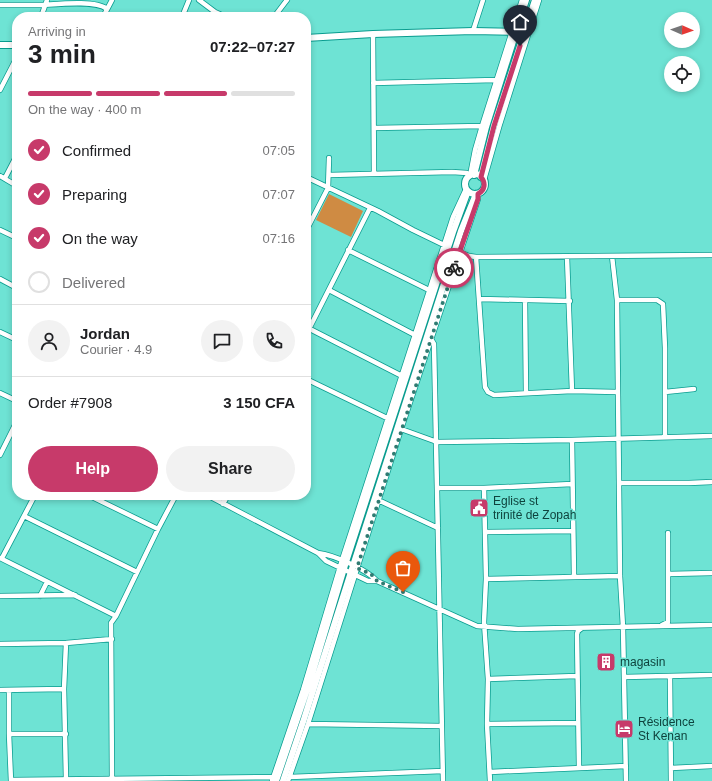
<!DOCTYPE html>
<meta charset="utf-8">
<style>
:root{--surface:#fff;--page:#f2f2f2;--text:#202124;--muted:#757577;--line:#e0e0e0;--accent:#c73a6a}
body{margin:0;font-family:Helvetica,sans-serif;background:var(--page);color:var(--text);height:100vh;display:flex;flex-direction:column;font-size:15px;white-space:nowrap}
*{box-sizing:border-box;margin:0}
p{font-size:13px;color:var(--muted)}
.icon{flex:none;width:22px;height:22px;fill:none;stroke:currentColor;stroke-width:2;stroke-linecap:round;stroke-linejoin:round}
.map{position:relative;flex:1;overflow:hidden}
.details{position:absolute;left:12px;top:12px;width:299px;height:488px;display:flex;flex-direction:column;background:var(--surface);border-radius:16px;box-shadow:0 2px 6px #0003}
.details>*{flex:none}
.needle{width:26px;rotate:92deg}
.fabs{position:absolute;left:664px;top:12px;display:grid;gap:8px}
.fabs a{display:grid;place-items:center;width:36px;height:36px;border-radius:50%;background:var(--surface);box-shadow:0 2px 6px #0003;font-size:20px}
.pin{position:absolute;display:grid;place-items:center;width:34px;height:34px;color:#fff;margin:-41px -17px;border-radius:50% 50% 50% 0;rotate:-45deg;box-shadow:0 0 4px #0007}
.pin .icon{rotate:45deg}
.courier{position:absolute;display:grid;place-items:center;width:40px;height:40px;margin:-20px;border:3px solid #c73a6a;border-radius:50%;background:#fff;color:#222;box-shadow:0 1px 5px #0007}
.head em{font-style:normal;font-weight:700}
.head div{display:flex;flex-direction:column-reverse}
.head{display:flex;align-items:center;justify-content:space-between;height:68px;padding:0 16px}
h1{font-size:26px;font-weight:700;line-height:30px}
.bar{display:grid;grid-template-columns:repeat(4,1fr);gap:6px 4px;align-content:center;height:48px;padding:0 16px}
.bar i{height:5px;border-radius:3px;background:var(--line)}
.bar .on{background:var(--accent)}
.bar p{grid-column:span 4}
.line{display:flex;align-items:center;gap:10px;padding:0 16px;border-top:1px solid var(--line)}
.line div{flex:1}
.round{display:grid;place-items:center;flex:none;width:42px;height:42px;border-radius:21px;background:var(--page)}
ol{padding:0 16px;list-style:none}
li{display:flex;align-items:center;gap:12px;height:44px}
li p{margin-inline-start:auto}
li .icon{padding:4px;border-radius:50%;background:var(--accent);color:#fff;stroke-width:4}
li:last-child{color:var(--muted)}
li i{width:22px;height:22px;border:2px solid var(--line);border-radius:50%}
.primary-button{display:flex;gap:8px;margin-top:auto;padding:8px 16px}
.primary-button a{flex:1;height:46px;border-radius:24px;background:var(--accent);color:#fff;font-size:16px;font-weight:700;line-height:46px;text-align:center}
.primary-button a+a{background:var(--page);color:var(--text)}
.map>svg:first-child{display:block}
.green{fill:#cf8b43}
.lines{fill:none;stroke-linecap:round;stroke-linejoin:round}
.street-casing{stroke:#099c8f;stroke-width:6}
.secondary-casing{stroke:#099c8f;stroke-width:8}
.street{stroke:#fff;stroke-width:4.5}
.secondary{stroke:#fff;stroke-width:6}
.done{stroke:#307b72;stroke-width:4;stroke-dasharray:0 7.2}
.route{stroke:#c73a6a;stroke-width:5}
.labels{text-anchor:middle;stroke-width:3;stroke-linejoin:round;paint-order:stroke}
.poi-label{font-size:12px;fill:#0e433d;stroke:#6ee3d4;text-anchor:start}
</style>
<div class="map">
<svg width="712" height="781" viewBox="0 0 712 781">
<rect width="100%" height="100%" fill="#6ee3d4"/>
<path class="green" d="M329,194L363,211L351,237L316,220Z"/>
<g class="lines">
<g class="street-casing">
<path id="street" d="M199,0L215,12L226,17
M0,5C15,5 29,5 44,5C59,4 96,0 107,9
M41,17L47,0
M103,17L112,0
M182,17L189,0
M274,17L287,0
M473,31L483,0
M373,34L374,173
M373,83L496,80
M0,90L17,57
M374,128L482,126
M329,175L452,172L467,173L470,176L475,150L482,126L522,0
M0,176L17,186
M306,177L378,211L413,230L444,245
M5,178L17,155
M484,180L500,124L539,0
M0,230L17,238
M306,231L328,188L329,158
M348,250L429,290
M459,252L469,256L476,257L712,255
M612,256L617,300L620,576L623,627L626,781
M476,257L485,387L488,392L494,395L572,391L617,392
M567,257L572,391
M0,279L17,288
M329,290L415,335
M480,299L570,301
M617,300H657L663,304L665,348V437
M525,301L526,393
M306,327L402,376
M309,329L370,208
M0,332L17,340
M431,339L434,344L443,781
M306,379L387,418
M665,392L694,389
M0,393L17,401
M401,429L437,442L572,440L712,436
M572,440L574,576
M0,455L17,421
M619,483H689L712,482
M437,488H484L572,484
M484,488L486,579L484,622L488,679L487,724L490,781
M88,495L158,529
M207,495L318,553L326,561L368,581H377
M378,500L438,528
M223,504L228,495
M24,516L137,572
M486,532L573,531
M318,553C334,555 366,569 377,581L477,626L518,629L712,625
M0,558L116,616
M2,558L35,495
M668,574L712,573
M486,579L620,576
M0,596L75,595
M40,596L47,582
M662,625L668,622V533
M66,643L64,689L66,779
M0,644L66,643L112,639
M624,677L712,675
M670,677L671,781
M488,679L577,676
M0,690L64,689
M9,690V734L11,781
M308,724L442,726
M487,724L578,723
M9,734H66
M579,768L577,634L578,631L582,628
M671,768L712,766
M490,772L626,766
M290,777L443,771
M11,780L274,777
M112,781L111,623L116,616L158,529L176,495
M272,781L303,690L342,560L444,245L453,217L466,189
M288,781L308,724L401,429L478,199V194"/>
</g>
<g class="secondary-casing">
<path id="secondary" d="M306,38L373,34L473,31L516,32
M0,45H17
M465 184a10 10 0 1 1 20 0a10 10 0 1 1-20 0Z
M474,175L486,127L526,0
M481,177L494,126L535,0
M276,781L310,681L346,562L453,232L468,191
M283,781L304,719L351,572L461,231L476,194"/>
</g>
<use href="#street" class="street"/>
<use href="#secondary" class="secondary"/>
</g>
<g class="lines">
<path class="done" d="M403,592L377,581L371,574L357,568L454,268"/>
<path class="route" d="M454,268L478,199V194C485,190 486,183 481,177L494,126L520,46"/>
</g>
<defs>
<g id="civic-square" transform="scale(1)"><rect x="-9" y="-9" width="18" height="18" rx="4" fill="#c73a6a" stroke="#6ee3d4"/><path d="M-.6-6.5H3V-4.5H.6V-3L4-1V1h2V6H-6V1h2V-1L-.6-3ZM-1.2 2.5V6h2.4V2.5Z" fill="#fff"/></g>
<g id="building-square" transform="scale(1)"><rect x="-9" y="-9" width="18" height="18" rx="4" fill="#c73a6a" stroke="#6ee3d4"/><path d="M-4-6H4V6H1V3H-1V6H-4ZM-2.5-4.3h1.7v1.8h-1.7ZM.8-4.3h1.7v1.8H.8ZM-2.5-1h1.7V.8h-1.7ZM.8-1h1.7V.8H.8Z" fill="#fff"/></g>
<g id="hotel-square" transform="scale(1)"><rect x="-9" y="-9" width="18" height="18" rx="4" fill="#c73a6a" stroke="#6ee3d4"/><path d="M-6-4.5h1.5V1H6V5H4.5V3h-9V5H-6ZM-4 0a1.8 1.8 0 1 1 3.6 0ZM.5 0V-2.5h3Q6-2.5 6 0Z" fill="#fff"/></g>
</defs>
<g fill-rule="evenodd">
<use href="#civic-square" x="479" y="508"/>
<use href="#building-square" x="606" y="662"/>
<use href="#hotel-square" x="624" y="729"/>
</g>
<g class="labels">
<g class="poi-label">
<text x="493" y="505">Eglise st<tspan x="493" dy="14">trinité de Zopah</tspan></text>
<text x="620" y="666">magasin</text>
<text x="638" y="726">Résidence<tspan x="638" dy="14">St Kenan</tspan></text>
</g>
</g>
</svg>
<div class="fabs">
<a><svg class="needle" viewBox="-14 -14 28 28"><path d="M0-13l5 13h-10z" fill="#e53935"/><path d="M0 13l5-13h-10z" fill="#757577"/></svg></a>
<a><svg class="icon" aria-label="locate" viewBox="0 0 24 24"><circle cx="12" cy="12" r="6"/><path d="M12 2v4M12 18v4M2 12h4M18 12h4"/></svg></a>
</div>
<div class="pin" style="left:403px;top:592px;background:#ea580c"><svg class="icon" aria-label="bag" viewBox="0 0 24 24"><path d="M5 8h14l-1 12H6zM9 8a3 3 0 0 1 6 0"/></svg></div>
<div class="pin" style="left:520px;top:46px;background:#1f2937"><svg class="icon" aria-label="home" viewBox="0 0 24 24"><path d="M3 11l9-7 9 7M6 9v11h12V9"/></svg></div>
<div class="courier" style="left:454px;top:268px"><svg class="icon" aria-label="bike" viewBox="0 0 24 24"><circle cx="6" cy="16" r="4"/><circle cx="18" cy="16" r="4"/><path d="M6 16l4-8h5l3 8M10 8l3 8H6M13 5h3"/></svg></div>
<section class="details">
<div class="head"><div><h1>3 min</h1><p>Arriving in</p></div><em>07:22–07:27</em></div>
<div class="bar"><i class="on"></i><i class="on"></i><i class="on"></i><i></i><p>On the way · 400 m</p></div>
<ol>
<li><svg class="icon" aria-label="check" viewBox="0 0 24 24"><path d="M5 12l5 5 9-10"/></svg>Confirmed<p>07:05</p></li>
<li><svg class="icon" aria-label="check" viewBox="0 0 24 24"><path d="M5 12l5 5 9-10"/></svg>Preparing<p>07:07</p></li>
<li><svg class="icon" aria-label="check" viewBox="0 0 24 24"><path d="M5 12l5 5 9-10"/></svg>On the way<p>07:16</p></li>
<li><i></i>Delivered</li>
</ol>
<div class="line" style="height:72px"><a class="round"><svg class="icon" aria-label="person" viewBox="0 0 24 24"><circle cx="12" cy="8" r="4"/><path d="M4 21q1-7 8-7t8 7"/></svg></a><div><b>Jordan</b><p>Courier · 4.9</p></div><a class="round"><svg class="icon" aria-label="chat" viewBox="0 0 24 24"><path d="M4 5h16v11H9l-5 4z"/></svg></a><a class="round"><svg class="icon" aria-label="phone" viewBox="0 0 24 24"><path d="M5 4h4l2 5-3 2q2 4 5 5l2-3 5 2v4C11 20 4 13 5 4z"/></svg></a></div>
<div class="line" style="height:52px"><div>Order #7908</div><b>3 150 CFA</b></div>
<div class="primary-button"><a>Help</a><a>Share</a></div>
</section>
</div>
